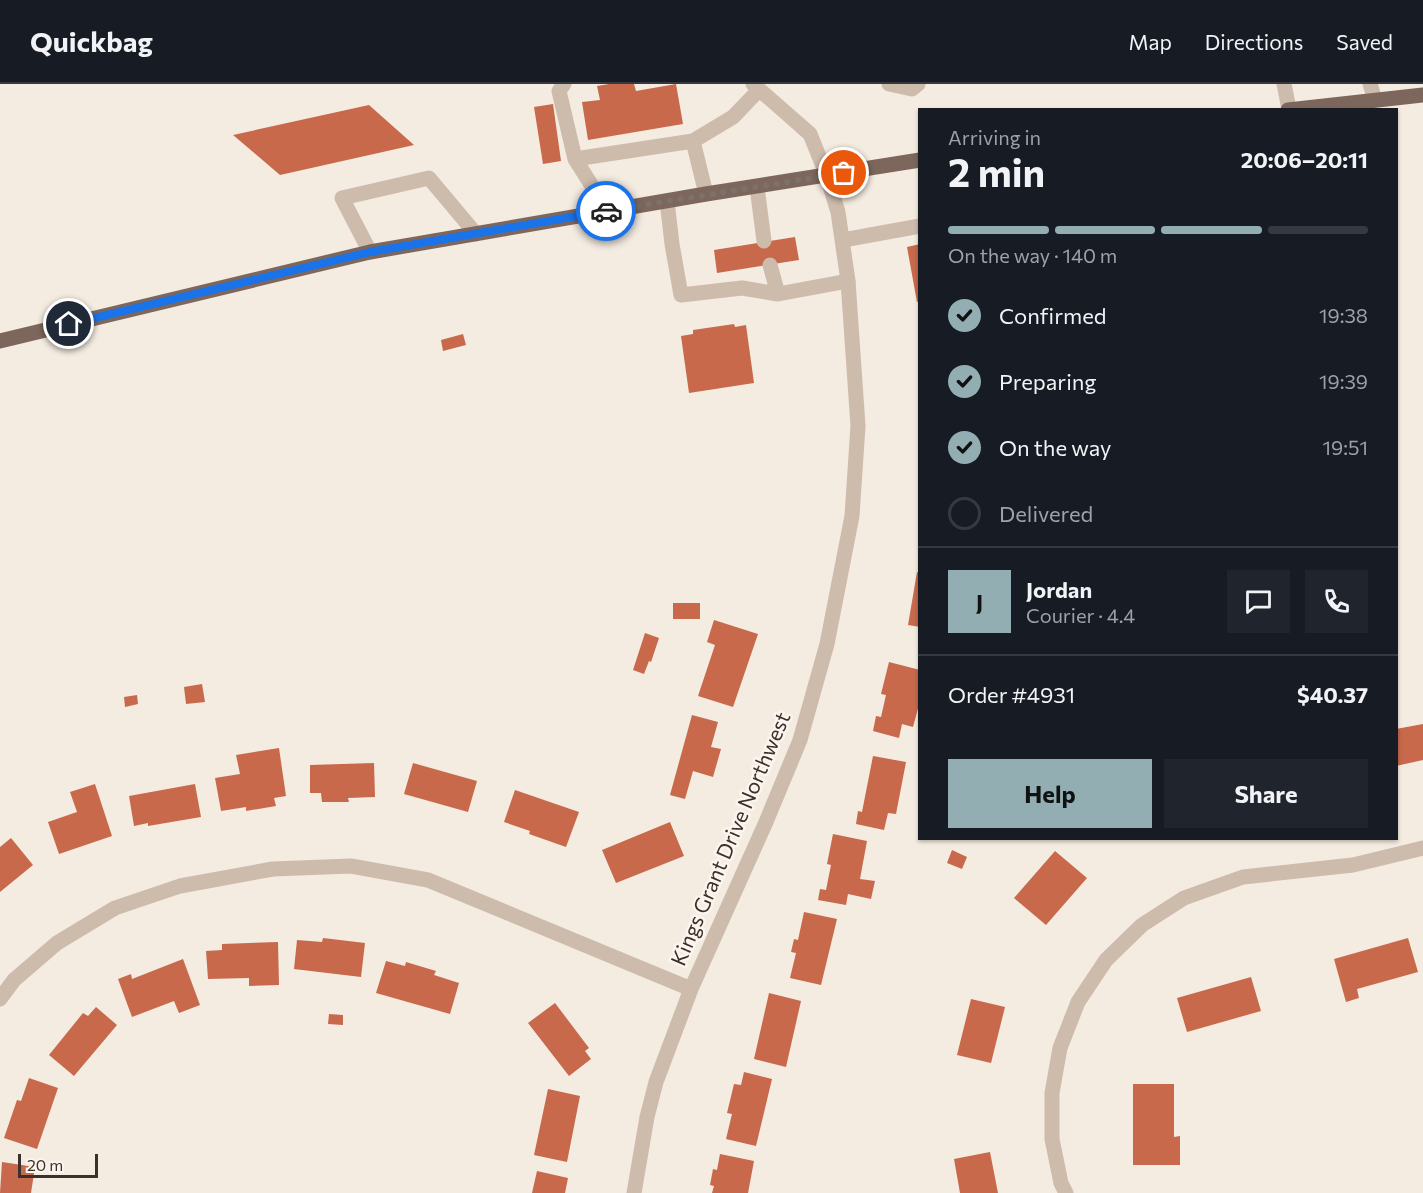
<!DOCTYPE html>
<meta charset="utf-8">
<style>
:root{--surface:#171b24;--page:#20242c;--text:#f1f3f6;--muted:#9ea1a6;--line:#363941;--accent:#92aeb2}
body{margin:0;font-family:Commissioner,sans-serif;background:var(--page);color:var(--text);height:100vh;display:flex;flex-direction:column;font-size:22px;white-space:nowrap}
*{box-sizing:border-box;margin:0}
p{font-size:20px;color:var(--muted)}
.icon{flex:none;width:33px;height:33px;fill:none;stroke:currentColor;stroke-width:2;stroke-linecap:round;stroke-linejoin:round}
.map{position:relative;flex:1;overflow:hidden}
.drawer{position:absolute;left:918px;top:24px;width:480px;height:732px;display:flex;flex-direction:column;background:var(--surface);border-radius:0px;box-shadow:0 2px 4px #0004}
.drawer>*{flex:none}
.scale{position:absolute;left:18px;bottom:15px;width:80px;box-sizing:border-box;padding-left:6px;border:3px solid #3b302b;border-top:0;font-size:16px;line-height:21px;white-space:nowrap;color:#3b302b;-webkit-text-stroke:4px #fbf5ee;paint-order:stroke}
.pin{position:absolute;display:grid;place-items:center;width:51px;height:51px;color:#fff;margin:-26px;border:3px solid #fff;border-radius:50%;box-shadow:0 2px 6px #0007}
.courier{position:absolute;display:grid;place-items:center;width:60px;height:60px;margin:-30px;border:4px solid #1a73e8;border-radius:50%;background:#fff;color:#222;box-shadow:0 2px 8px #0007}
.headline em{font-style:normal;font-weight:700}
.headline div{display:flex;flex-direction:column-reverse}
.headline{display:flex;align-items:center;justify-content:space-between;height:102px;padding:0 30px}
h1{font-size:39px;font-weight:700;line-height:45px}
.bar{display:grid;grid-template-columns:repeat(4,1fr);gap:9px 6px;align-content:center;height:72px;padding:0 30px}
.bar i{height:8px;border-radius:4px;background:var(--line)}
.bar .active{background:var(--accent)}
.bar p{grid-column:span 4}
.line{display:flex;align-items:center;gap:15px;padding:0 30px;border-top:2px solid var(--line)}
.line div{flex:1}
.round{display:grid;place-items:center;flex:none;width:63px;height:63px;border-radius:0px;background:var(--page)}
ol{padding:0 30px;list-style:none}
li{display:flex;align-items:center;gap:18px;height:66px}
li p{margin-inline-start:auto}
li .icon{padding:6px;border-radius:50%;background:var(--accent);color:#111;stroke-width:4}
li:last-child{color:var(--muted)}
li i{width:33px;height:33px;border:3px solid var(--line);border-radius:50%}
.cta{display:flex;gap:12px;margin-top:auto;padding:12px 30px}
.cta a{flex:1;height:69px;border-radius:0px;background:var(--accent);color:#111;font-size:24px;font-weight:700;line-height:69px;text-align:center}
.cta a+a{background:var(--page);color:var(--text)}
header{display:flex;align-items:center;gap:36px;box-sizing:border-box;height:84px;padding:0 30px;background:var(--surface);border-bottom:2px solid var(--line)}
header strong{font-size:28px}
nav{display:flex;gap:33px;margin-inline-start:auto;font-size:21px}
.map>svg:first-child{display:block}
.building{fill:#c8694b}
.lines{fill:none;stroke-linecap:round;stroke-linejoin:round}
.service{stroke:#cdbbac;stroke-width:15}
.minor{stroke:#cdbbac;stroke-width:15}
.primary{stroke:#7d675c;stroke-width:15}
.done{stroke:#7c716b;stroke-width:6;stroke-dasharray:0 10.8}
.route{stroke:#1a73e8;stroke-width:8}
.labels{text-anchor:middle;stroke-width:5;stroke-linejoin:round;paint-order:stroke}
.street-label{font-size:21px;fill:#3b302b;stroke:#fbf5ee}
</style>
<header>
<strong>Quickbag</strong>
<nav><a>Map</a><a>Directions</a><a>Saved</a></nav>
</header>
<div class="map">
<svg width="1423" height="1109" viewBox="0 0 1423 1109">
<rect width="100%" height="100%" fill="#f4ebe1"/>
<path class="building" d="M609,0H634L636,7L676,0L683,40L588,56L582,18L600,16L597,2Z
M553,20L561,77L543,80L534,23Z
M369,21L414,61L280,91L233,51Z
M795,153L799,176L717,189L714,166Z
M920,160V217L917,218L907,163Z
M734,240L735,243L746,241L754,299L689,309L681,252L693,250V246Z
M463,250L466,261L443,267L441,256Z
M917,488L920,489V543L908,541Z
M673,519H700V535H673Z
M714,536L758,550L733,623L698,612L715,561L707,558Z
M645,549L659,554L651,578L649,577L644,590L633,586Z
M889,578L920,586V617L913,643L902,640L899,654L873,647L876,632L881,633L886,611L881,610Z
M202,600L205,618L186,620L184,603Z
M137,611L138,620L125,623L124,613Z
M692,631L718,638L711,663L721,665L713,693L693,687L685,715L670,711Z
M1423,640V676L1396,682V645Z
M279,664L286,712L274,714L276,722L246,727V723L221,727L215,694L240,690L236,671Z
M873,672L906,678L896,730L888,729L884,746L856,740L858,727L862,728Z
M374,679L375,713L348,714L349,718H322L321,709H310V681Z
M413,679L477,697L468,728L404,710Z
M95,700L112,752L59,770L48,738L77,728L70,708Z
M195,700L201,733L148,742V739L134,742L129,712Z
M515,706L579,728L566,763L529,750L530,747L504,738Z
M670,738L684,772L616,799L602,766Z
M833,750L867,757L860,795L875,797L871,815L848,810L846,821L818,816L820,805L826,806L831,781L827,780Z
M11,754L33,781L0,808V763Z
M952,766L967,773L962,785L947,779Z
M1055,767L1087,794L1046,841L1014,814Z
M804,828L837,835L821,901L790,894L796,869L791,868L794,855L798,856Z
M323,854L365,859L361,893L294,885L297,856L322,858Z
M1408,854L1418,888L1357,905L1359,914L1346,918L1334,875Z
M278,858L279,901L249,902V894L208,895L206,867L222,866V860Z
M183,875L200,921L179,929L174,917L132,933L118,895L131,890L132,895Z
M386,877L405,882L406,878L436,887L434,891L459,899L450,930L376,909Z
M1251,893L1261,927L1187,948L1177,914Z
M769,909L801,917L786,983L754,975Z
M971,915L1005,923L991,979L957,971Z
M555,919L589,964L585,967L591,975L569,992L528,939Z
M96,923L117,941L74,992L49,971L83,929L88,932Z
M329,930L343,931V941L328,940Z
M744,988L772,995L756,1062L726,1055L732,1030L727,1029L734,1000L741,1001Z
M29,994L58,1004L37,1065L4,1054L17,1016L21,1017Z
M1133,1000H1174V1053L1180,1052V1081H1133Z
M548,1005L580,1012L567,1078L534,1071Z
M990,1068L998,1109H960L954,1075Z
M720,1070L754,1077L748,1109H712L714,1102L710,1101L713,1085L717,1086Z
M2,1078L35,1083L31,1109H0Z
M537,1087L568,1094L565,1109H532Z"/>
<g class="lines">
<path class="service" d="M564,0L559,7L575,75L592,102L598,129
M889,0L912,5L918,0
M1284,0L1289,25
M1370,0L1375,16
M693,57L706,110
M575,75L693,57L733,33L759,6
M757,103L764,157
M667,117L672,160L681,211L742,204L778,210L848,197
M843,156L920,142
M370,168L342,114L429,94L476,150
M770,181L778,210"/>
<path class="minor" d="M0,915L14,896L57,859L115,824L180,802L273,785L351,782L428,796L691,905
M634,1109L647,1033L656,998L691,905L766,738L800,656L827,560L852,432L858,342L848,197L838,128L827,92L810,50L753,0
M1066,1109L1061,1099L1052,1055V1009L1060,964L1078,918L1106,876L1142,841L1184,814L1243,793L1353,781L1423,764"/>
<path class="primary" d="M1288,26L1423,11
M0,257L370,168L706,110L920,76"/>
</g>
<g class="lines">
<path class="done" d="M606,127L844,89"/>
<path class="route" d="M69,240L370,168L606,127"/>
</g>
<g class="labels">
<g class="street-label">
<text transform="translate(731 755) rotate(-67)" y="7">Kings Grant Drive Northwest</text>
</g>
</g>
</svg>
<div class="scale">20 m</div>
<div class="pin" style="left:844px;top:89px;background:#ea580c"><svg class="icon" aria-label="bag" viewBox="0 0 24 24"><path d="M5 8h14l-1 12H6zM9 8a3 3 0 0 1 6 0"/></svg></div>
<div class="pin" style="left:69px;top:240px;background:#1f2937"><svg class="icon" aria-label="home" viewBox="0 0 24 24"><path d="M3 11l9-7 9 7M6 9v11h12V9"/></svg></div>
<div class="courier" style="left:606px;top:127px"><svg class="icon" aria-label="car" viewBox="0 0 24 24"><path d="M5 17H2v-5l4-1 3-4h7l3 4 3 1v5h-3M9 17h6M6 11h13"/><circle cx="7" cy="17" r="2"/><circle cx="17" cy="17" r="2"/></svg></div>
<section class="drawer">
<div class="headline"><div><h1>2 min</h1><p>Arriving in</p></div><em>20:06–20:11</em></div>
<div class="bar"><i class="active"></i><i class="active"></i><i class="active"></i><i></i><p>On the way · 140 m</p></div>
<ol>
<li><svg class="icon" aria-label="check" viewBox="0 0 24 24"><path d="M5 12l5 5 9-10"/></svg>Confirmed<p>19:38</p></li>
<li><svg class="icon" aria-label="check" viewBox="0 0 24 24"><path d="M5 12l5 5 9-10"/></svg>Preparing<p>19:39</p></li>
<li><svg class="icon" aria-label="check" viewBox="0 0 24 24"><path d="M5 12l5 5 9-10"/></svg>On the way<p>19:51</p></li>
<li><i></i>Delivered</li>
</ol>
<div class="line" style="height:108px"><b class="round" style="background:var(--accent);color:#111">J</b><div><b>Jordan</b><p>Courier · 4.4</p></div><a class="round"><svg class="icon" aria-label="chat" viewBox="0 0 24 24"><path d="M4 5h16v11H9l-5 4z"/></svg></a><a class="round"><svg class="icon" aria-label="phone" viewBox="0 0 24 24"><path d="M5 4h4l2 5-3 2q2 4 5 5l2-3 5 2v4C11 20 4 13 5 4z"/></svg></a></div>
<div class="line" style="height:78px"><div>Order #4931</div><b>$40.37</b></div>
<div class="cta"><a>Help</a><a>Share</a></div>
</section>
</div>
